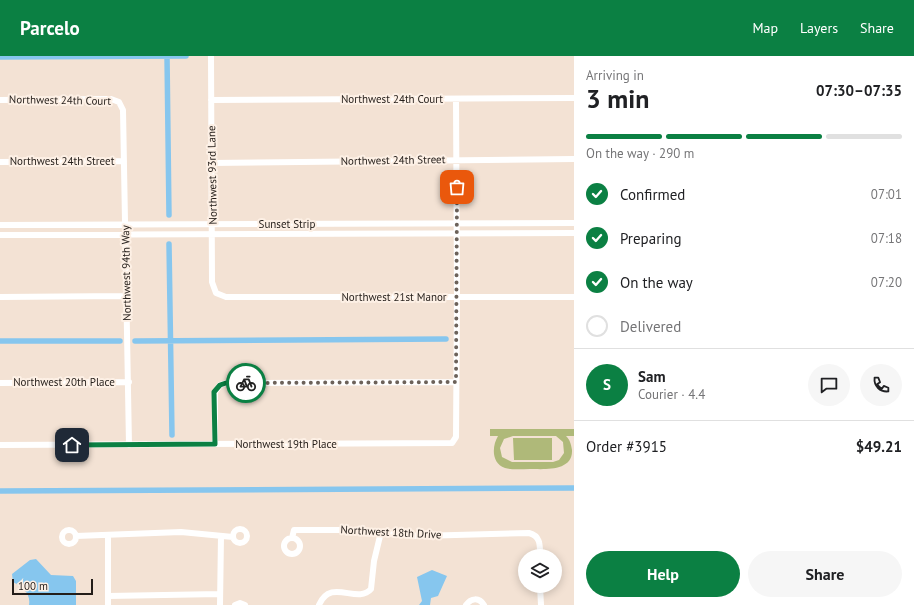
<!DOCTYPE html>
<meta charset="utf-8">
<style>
:root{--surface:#fff;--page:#f6f6f6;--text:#202124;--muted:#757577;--line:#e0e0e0;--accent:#0b8043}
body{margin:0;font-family:"PT Sans",sans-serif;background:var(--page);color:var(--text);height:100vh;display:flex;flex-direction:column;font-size:15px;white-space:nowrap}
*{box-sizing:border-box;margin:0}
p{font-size:13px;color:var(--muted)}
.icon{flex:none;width:22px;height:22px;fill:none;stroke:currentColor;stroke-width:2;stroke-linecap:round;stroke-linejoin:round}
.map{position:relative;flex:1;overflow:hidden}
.drawer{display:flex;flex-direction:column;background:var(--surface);width:340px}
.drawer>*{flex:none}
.buttons{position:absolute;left:518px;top:493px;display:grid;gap:8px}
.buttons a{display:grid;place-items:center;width:44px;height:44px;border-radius:50%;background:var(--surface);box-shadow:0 2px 10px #0003;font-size:20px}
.scale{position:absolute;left:12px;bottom:10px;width:81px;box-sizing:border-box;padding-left:4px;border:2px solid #231d19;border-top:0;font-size:11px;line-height:14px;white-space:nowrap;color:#231d19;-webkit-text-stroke:3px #fdf0e5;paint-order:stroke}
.pin{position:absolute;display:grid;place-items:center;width:34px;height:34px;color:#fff;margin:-17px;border-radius:8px;box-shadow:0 2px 6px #0006}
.courier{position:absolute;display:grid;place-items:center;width:40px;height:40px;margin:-20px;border:3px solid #0b8043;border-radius:50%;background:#fff;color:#222;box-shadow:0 1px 5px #0007}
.overview em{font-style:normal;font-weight:600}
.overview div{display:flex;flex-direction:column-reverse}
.overview{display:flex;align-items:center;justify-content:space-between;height:68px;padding:0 12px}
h1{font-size:26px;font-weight:600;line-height:30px}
.bar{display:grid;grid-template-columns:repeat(4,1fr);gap:6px 4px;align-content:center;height:48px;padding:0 12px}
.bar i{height:5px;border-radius:3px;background:var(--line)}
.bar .current{background:var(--accent)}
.bar p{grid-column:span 4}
.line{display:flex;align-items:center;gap:10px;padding:0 12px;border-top:1px solid var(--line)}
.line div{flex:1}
.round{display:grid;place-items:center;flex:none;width:42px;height:42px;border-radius:21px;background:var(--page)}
ol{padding:0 12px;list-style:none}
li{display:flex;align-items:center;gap:12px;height:44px}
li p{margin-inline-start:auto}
li .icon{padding:4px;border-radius:50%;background:var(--accent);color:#fff;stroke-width:4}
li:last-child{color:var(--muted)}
li i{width:22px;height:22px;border:2px solid var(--line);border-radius:50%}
.action{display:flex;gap:8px;margin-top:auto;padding:8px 12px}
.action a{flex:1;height:46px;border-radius:24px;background:var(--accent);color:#fff;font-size:16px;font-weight:600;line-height:46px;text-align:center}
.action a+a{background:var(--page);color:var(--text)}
header{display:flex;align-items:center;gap:24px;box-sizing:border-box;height:56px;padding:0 20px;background:var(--accent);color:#fff}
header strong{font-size:19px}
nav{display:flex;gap:22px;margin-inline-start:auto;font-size:14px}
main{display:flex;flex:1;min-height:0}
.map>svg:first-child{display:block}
.green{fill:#afb979;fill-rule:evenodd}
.water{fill:#86c6ee}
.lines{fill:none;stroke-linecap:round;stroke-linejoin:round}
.canal{stroke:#86c6ee;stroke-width:5.5}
.minor{stroke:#fff;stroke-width:6}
.done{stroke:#6c625a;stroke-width:4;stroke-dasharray:0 7.2}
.route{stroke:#0b8043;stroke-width:5}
.labels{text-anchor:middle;stroke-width:4;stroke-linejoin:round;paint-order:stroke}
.street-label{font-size:11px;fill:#231d19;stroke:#fdf0e5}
</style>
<header>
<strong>Parcelo</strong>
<nav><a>Map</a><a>Layers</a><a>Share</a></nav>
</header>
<main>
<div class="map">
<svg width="574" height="549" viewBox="0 0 574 549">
<rect width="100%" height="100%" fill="#f3e2d4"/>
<path class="green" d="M490,373H574V380H566C570,384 571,388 572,394C573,416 544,413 530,413C522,413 512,414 505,412C491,407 492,390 498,380H490ZM513,380H556L563,386L564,397L559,404L553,406H512L502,401L500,392L504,383Z
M513,382H552V404H514Z"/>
<path class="water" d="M36,503L51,519L73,520L76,525V549H29C31,537 22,531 13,526L12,518L30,504Z
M432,514L447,520L438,540L431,542L430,549H419L422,545L417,521Z"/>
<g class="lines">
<path class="canal" d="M167,0L169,159
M0,1L186,0
M169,188L172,379
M0,285H120
M135,285L446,283
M0,435L574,432"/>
<path class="minor" d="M211,0L212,226L216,237L226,241H574
M0,44L111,43L119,46L123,54L129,389
M211,44L574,42
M0,106L124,105
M211,107L574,103
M0,169L574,167
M0,179L574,177
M0,241L126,240
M0,327L129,326
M215,388V336L220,329L226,327L456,326
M0,389L452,387L456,381L457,241L456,43
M233 480a7 7 0 1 1 14 0a7 7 0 1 1-14 0Z
M62 481a7 7 0 1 1 14 0a7 7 0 1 1-14 0Z
M108,479V549
M76,480L181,476L233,481
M292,482L294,474H353L419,480L529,477C541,480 540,490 540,500
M284 490a8 8 0 1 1 16 0a8 8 0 1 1-16 0Z
M540,530L541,549
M108,540L220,538
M220,549L221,480
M235,549L240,547L245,549
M319,549C331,521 357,549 371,533L374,505L381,476
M466,549C471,542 479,541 484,549"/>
</g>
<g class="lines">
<path class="done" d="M246,327L456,326L457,131"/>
<path class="route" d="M72,389L215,388L214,336L220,329L226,327H246"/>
</g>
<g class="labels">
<g class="street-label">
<text x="392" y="47">Northwest 24th Court</text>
<text transform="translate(60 44) rotate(1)" y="4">Northwest 24th Court</text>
<text transform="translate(393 104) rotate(-1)" y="4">Northwest 24th Street</text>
<text x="62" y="109">Northwest 24th Street</text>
<text transform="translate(212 119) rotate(-91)" y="4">Northwest 93rd Lane</text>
<text x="287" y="172">Sunset Strip</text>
<text transform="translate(126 217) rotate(-91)" y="4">Northwest 94th Way</text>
<text x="394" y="245">Northwest 21st Manor</text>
<text x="64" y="330">Northwest 20th Place</text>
<text x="286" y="392">Northwest 19th Place</text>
<text transform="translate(391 476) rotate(3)" y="4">Northwest 18th Drive</text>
</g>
</g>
</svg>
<div class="buttons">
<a><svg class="icon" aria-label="layers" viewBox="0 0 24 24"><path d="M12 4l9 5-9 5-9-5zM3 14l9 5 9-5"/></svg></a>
</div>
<div class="scale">100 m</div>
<div class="pin" style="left:457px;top:131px;background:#ea580c"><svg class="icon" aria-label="bag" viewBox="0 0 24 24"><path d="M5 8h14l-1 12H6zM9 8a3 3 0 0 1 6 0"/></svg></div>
<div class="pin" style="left:72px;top:389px;background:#1f2937"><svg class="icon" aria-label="home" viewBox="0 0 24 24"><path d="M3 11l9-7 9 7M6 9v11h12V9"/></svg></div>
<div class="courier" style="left:246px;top:327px"><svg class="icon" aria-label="bike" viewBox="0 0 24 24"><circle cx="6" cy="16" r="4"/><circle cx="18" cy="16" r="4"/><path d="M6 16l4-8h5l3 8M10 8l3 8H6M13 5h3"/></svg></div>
</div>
<section class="drawer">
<div class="overview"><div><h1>3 min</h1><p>Arriving in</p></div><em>07:30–07:35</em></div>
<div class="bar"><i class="current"></i><i class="current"></i><i class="current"></i><i></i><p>On the way · 290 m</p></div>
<ol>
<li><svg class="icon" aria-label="check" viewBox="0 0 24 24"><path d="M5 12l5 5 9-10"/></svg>Confirmed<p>07:01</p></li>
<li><svg class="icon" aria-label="check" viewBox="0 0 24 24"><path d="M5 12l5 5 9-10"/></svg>Preparing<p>07:18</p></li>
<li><svg class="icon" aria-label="check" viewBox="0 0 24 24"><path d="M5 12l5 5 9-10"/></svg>On the way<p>07:20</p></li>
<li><i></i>Delivered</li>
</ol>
<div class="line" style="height:72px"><b class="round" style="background:var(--accent);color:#fff">S</b><div><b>Sam</b><p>Courier · 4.4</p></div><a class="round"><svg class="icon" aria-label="chat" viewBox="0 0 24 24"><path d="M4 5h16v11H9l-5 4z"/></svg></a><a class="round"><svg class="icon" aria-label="phone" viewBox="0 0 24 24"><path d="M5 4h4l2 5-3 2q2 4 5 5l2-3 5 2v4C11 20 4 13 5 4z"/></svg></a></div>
<div class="line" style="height:52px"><div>Order #3915</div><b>$49.21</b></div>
<div class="action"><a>Help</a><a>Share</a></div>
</section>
</main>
